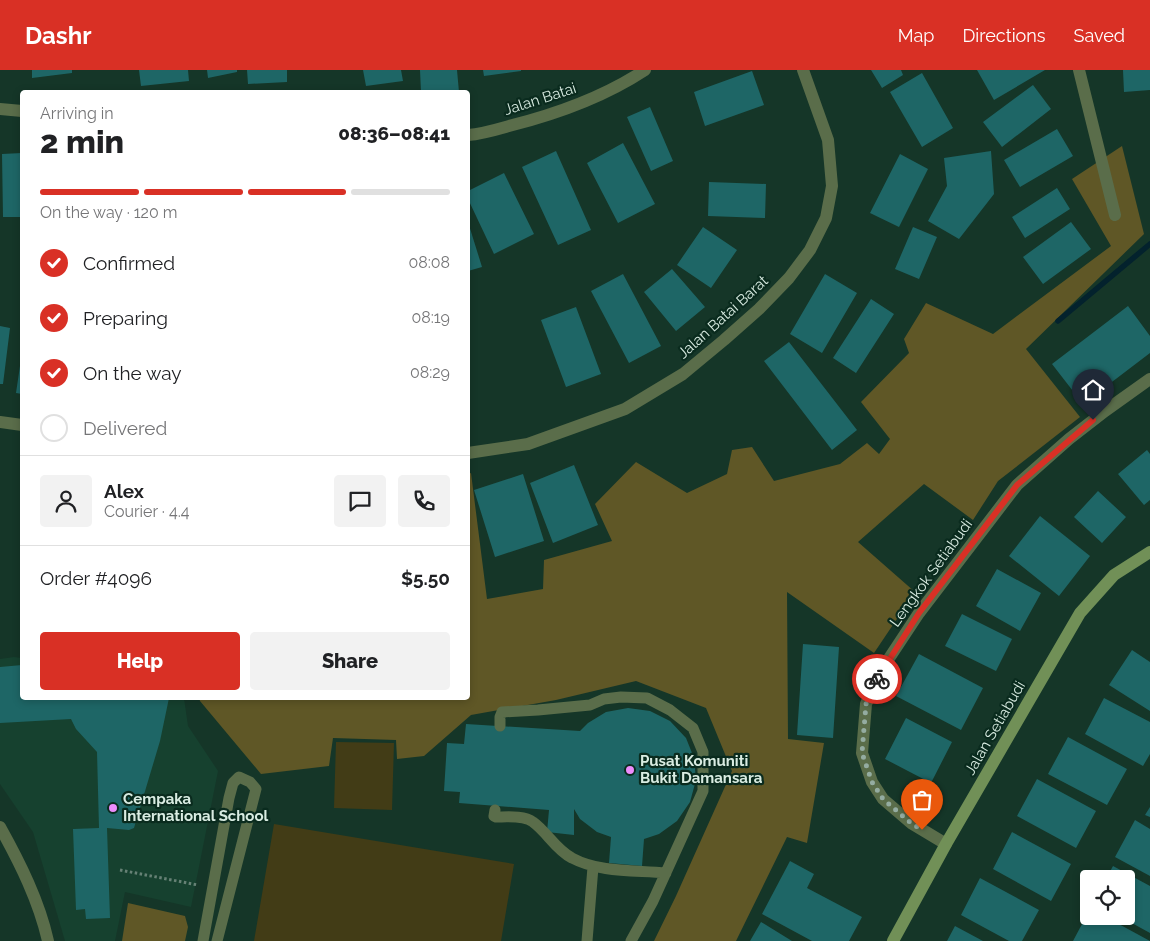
<!DOCTYPE html>
<meta charset="utf-8">
<style>
:root{--surface:#fff;--page:#f2f2f2;--text:#202124;--muted:#757577;--line:#e0e0e0;--accent:#d93025}
body{margin:0;font-family:Raleway,sans-serif;background:var(--page);color:var(--text);height:100vh;display:flex;flex-direction:column;font-size:19px;white-space:nowrap}
*{box-sizing:border-box;margin:0}
p{font-size:16px;color:var(--muted)}
.icon{flex:none;width:28px;height:28px;fill:none;stroke:currentColor;stroke-width:2;stroke-linecap:round;stroke-linejoin:round}
.map{position:relative;flex:1;overflow:hidden}
.sheet{position:absolute;left:20px;top:20px;width:450px;height:610px;display:flex;flex-direction:column;background:var(--surface);border-radius:5px;box-shadow:0 2px 8px #0003}
.sheet>*{flex:none}
.tools{position:absolute;left:1080px;top:800px;display:grid;gap:10px}
.tools a{display:grid;place-items:center;width:55px;height:55px;border-radius:5px;background:var(--surface);box-shadow:0 2px 8px #0003;font-size:25px}
.pin{position:absolute;display:grid;place-items:center;width:42px;height:42px;color:#fff;margin:-51px -21px;border-radius:50% 50% 50% 0;rotate:-45deg;box-shadow:0 0 5px #0007}
.pin .icon{rotate:45deg}
.courier{position:absolute;display:grid;place-items:center;width:50px;height:50px;margin:-25px;border:4px solid #d93025;border-radius:50%;background:#fff;color:#222;box-shadow:0 1px 6px #0007}
.headline em{font-style:normal;font-weight:800}
.headline div{display:flex;flex-direction:column-reverse}
.headline{display:flex;align-items:center;justify-content:space-between;height:85px;padding:0 20px}
h1{font-size:32px;font-weight:800;line-height:38px}
.bar{display:grid;grid-template-columns:repeat(4,1fr);gap:8px 5px;align-content:center;height:60px;padding:0 20px}
.bar i{height:6px;border-radius:4px;background:var(--line)}
.bar .on{background:var(--accent)}
.bar p{grid-column:span 4}
.line{display:flex;align-items:center;gap:12px;padding:0 20px;border-top:1px solid var(--line)}
.line div{flex:1}
.round{display:grid;place-items:center;flex:none;width:52px;height:52px;border-radius:5px;background:var(--page)}
ol{padding:0 20px;list-style:none}
li{display:flex;align-items:center;gap:15px;height:55px}
li p{margin-inline-start:auto}
li .icon{padding:5px;border-radius:50%;background:var(--accent);color:#fff;stroke-width:4}
li:last-child{color:var(--muted)}
li i{width:28px;height:28px;border:2px solid var(--line);border-radius:50%}
.cta{display:flex;gap:10px;margin-top:auto;padding:10px 20px}
.cta a{flex:1;height:58px;border-radius:5px;background:var(--accent);color:#fff;font-size:20px;font-weight:800;line-height:58px;text-align:center}
.cta a+a{background:var(--page);color:var(--text)}
header{display:flex;align-items:center;gap:30px;box-sizing:border-box;height:70px;padding:0 25px;background:var(--accent);color:#fff}
header strong{font-size:24px}
nav{display:flex;gap:28px;margin-inline-start:auto;font-size:18px}
.map>svg:first-child{display:block}
.built{fill:#16412f}
.green{fill:#423c16}
.forest{fill:#5f5726}
.lines{fill:none;stroke-linecap:round;stroke-linejoin:round}
.stream{stroke:#03222d;stroke-width:5.5}
.building{fill:#1e6666}
.path{stroke:#668175;stroke-width:3;stroke-dasharray:2.5 2.5;stroke-linecap:butt}
.lane{stroke:#5a6d4a;stroke-width:11}
.street{stroke:#5a6d4a;stroke-width:12}
.secondary{stroke:#719057;stroke-width:12}
.done{stroke:#94aca1;stroke-width:5;stroke-dasharray:0 9}
.route{stroke:#d93025;stroke-width:6}
.poi-dot{fill:#ec8cfb;stroke:#0a2b1e;stroke-width:2}
.labels{text-anchor:middle;stroke-width:4.5;stroke-linejoin:round;paint-order:stroke}
.street-label{font-size:15px;fill:#d9ece2;stroke:#0a2b1e}
.poi-label{font-size:15px;font-weight:bold;fill:#d9ece2;stroke:#0a2b1e;text-anchor:start}
</style>
<header>
<strong>Dashr</strong>
<nav><a>Map</a><a>Directions</a><a>Saved</a></nav>
</header>
<div class="map">
<svg width="1150" height="871" viewBox="0 0 1150 871">
<rect width="100%" height="100%" fill="#153628"/>
<path class="built" d="M14,587L22,588V628H184L188,656L218,701L191,837L125,822L115,871H65L33,762L0,714V589Z"/>
<path class="green" d="M336,672L394,673L392,740L334,738Z
M274,754L514,794L501,871H254Z"/>
<path class="forest" d="M1122,76L1144,164L1026,279L1080,347L998,411L973,450L924,414L858,472L915,522L874,583L787,522L788,669L824,673L807,773L787,767L736,871H654L676,826L732,701L706,638L636,611L556,630L471,645L424,686L397,689L396,670L333,668L329,696L261,704L200,631L199,628H468V404L471,403L487,529L543,519L544,490L612,471L595,434L636,392L687,423L727,404L732,380L752,377L774,411L840,394L867,373L879,384L890,369L861,332L909,283L904,269L926,233L993,264L1111,176L1072,109Z
M128,833L185,846L188,857L185,871H122Z"/>
<g class="lines">
<path class="stream" d="M1058,251L1150,174"/>
</g>
<path class="building" d="M32,0H72V3L32,8Z
M139,0H188L189,11L141,16Z
M207,0H237V2L208,8Z
M247,0H287V12L248,14Z
M363,0H401L403,11L366,16Z
M420,0H457L459,22H421Z
M483,0H521V1L484,6Z
M871,0H901L903,5L882,18Z
M977,0H1045L994,30Z
M1123,0H1150V20L1124,22Z
M752,1L764,35L705,56L694,22Z
M922,3L953,58L922,77L890,22Z
M1033,15L1051,39L1002,77L983,52Z
M650,37L673,91L651,101L627,47Z
M1057,59L1073,86L1020,117L1004,90Z
M623,73L655,134L618,153L587,93Z
M556,81L591,160L558,175L522,97Z
M991,81L994,124L959,169L928,151L947,116L944,88Z
M22,83V147H3L2,84Z
M900,84L928,99L899,157L870,143Z
M504,103L534,164L494,184L468,129V121Z
M709,112L766,114L765,148L708,146Z
M1057,118L1070,139L1025,168L1012,147Z
M468,152L482,197L468,201Z
M1071,152L1091,179L1043,214L1023,187Z
M703,157L737,180L711,218L677,195Z
M913,157L937,167L919,209L895,199Z
M672,199L705,237L676,261L644,222Z
M623,204L661,276L629,293L591,221Z
M825,204L857,223L822,283L790,264Z
M871,229L894,244L856,303L833,288Z
M1128,236L1150,266V283L1083,334L1052,294Z
M576,237L601,304L566,317L541,250Z
M0,256L10,258L3,314H0Z
M789,272L857,360L832,380L764,291Z
M21,289H22V324L16,323Z
M1147,380L1150,384V430L1144,435L1118,404Z
M574,395L598,455L553,473L530,413Z
M523,404L544,471L495,487L474,420Z
M1098,421L1126,447L1102,473L1074,447Z
M1040,446L1090,486L1059,526L1009,486Z
M997,499L1041,523L1020,561L976,536Z
M962,544L1012,569L996,601L945,576Z
M803,574L839,577L833,668L797,665Z
M1132,580L1150,592V641L1109,615Z
M919,584L983,618L961,660L896,626Z
M22,595V628H169L160,671L134,758L129,760L107,758L110,848L86,849L85,839L76,840L73,759L99,758L97,682L76,659L71,649L0,653V597Z
M1104,628L1150,652V684L1143,696L1085,664Z
M628,638L650,641L670,651L686,668L694,688L696,710L690,732L677,751L659,764L644,769L642,796L609,793L611,767L597,762L580,749L574,739V765L547,762L549,740L459,733L460,722L444,721L447,673L464,674L466,654L580,661L588,653L606,642Z
M906,648L952,672L931,713L885,689Z
M1068,667L1127,699L1107,735L1048,704Z
M1037,709L1096,741L1076,778L1017,746Z
M1150,737V747L1145,745Z
M1135,750L1150,759V806L1115,787Z
M1012,762L1071,794L1051,831L993,799Z
M790,791L814,804L807,818L862,847L849,871H812L762,844Z
M1113,796L1150,816V863L1119,846H1126V809H1106Z
M980,808L1039,840L1022,871H1009L961,845Z
M1089,841V846H1104L1150,871H1073Z
M761,852L792,871H750Z
M955,856L983,871H947Z"/>
<g class="lines">
<path class="path" d="M120,800L198,815"/>
<path class="lane" d="M500,656V647L502,642L538,640L590,635L604,629L621,627L647,628L670,640L693,658L703,682V721L653,831L631,871
M495,740L494,746L496,747C506,747 524,745 533,752C547,762 556,780 572,788C600,803 635,800 666,803
M203,871L229,728L233,713L239,707L250,712L256,719L217,871
M587,871L593,797"/>
<path class="street" d="M1079,0L1115,145
M0,39L22,41
M468,65C482,64 495,60 509,56C557,44 604,27 645,0
M0,352L22,355
M468,383L528,374L625,339L683,304L724,270L759,239L789,208L810,180L826,148L832,116L828,70L803,0
M0,757C20,793 39,831 48,871
M946,774L911,753L883,729L872,712L862,683L866,634L880,602L919,543L1017,415L1069,369L1105,341L1150,309"/>
<path class="secondary" d="M893,871L946,774L1080,543L1114,505L1150,482"/>
</g>
<g class="lines">
<path class="done" d="M877,609L866,634L862,683L872,712L883,729L911,753L922,760"/>
<path class="route" d="M877,609L919,543L1017,415L1093,350"/>
</g>
<g class="poi-dot">
<circle cx="630" cy="700" r="5"/>
<circle cx="113" cy="738" r="5"/>
</g>
<g class="labels">
<g class="street-label">
<text transform="translate(540 29) rotate(-18)" y="5">Jalan Batai</text>
<text transform="translate(723 247) rotate(-42)" y="5">Jalan Batai Barat</text>
<text transform="translate(931 503) rotate(-54)" y="5">Lengkok Setiabudi</text>
<text transform="translate(995 658) rotate(-60)" y="5">Jalan Setiabudi</text>
</g>
<g class="poi-label">
<text x="640" y="696">Pusat Komuniti<tspan x="640" dy="17">Bukit Damansara</tspan></text>
<text x="123" y="734">Cempaka<tspan x="123" dy="17">International School</tspan></text>
</g>
</g>
</svg>
<div class="tools">
<a><svg class="icon" aria-label="locate" viewBox="0 0 24 24"><circle cx="12" cy="12" r="6"/><path d="M12 2v4M12 18v4M2 12h4M18 12h4"/></svg></a>
</div>
<div class="pin" style="left:922px;top:760px;background:#ea580c"><svg class="icon" aria-label="bag" viewBox="0 0 24 24"><path d="M5 8h14l-1 12H6zM9 8a3 3 0 0 1 6 0"/></svg></div>
<div class="pin" style="left:1093px;top:350px;background:#1f2937"><svg class="icon" aria-label="home" viewBox="0 0 24 24"><path d="M3 11l9-7 9 7M6 9v11h12V9"/></svg></div>
<div class="courier" style="left:877px;top:609px"><svg class="icon" aria-label="bike" viewBox="0 0 24 24"><circle cx="6" cy="16" r="4"/><circle cx="18" cy="16" r="4"/><path d="M6 16l4-8h5l3 8M10 8l3 8H6M13 5h3"/></svg></div>
<section class="sheet">
<div class="headline"><div><h1>2 min</h1><p>Arriving in</p></div><em>08:36–08:41</em></div>
<div class="bar"><i class="on"></i><i class="on"></i><i class="on"></i><i></i><p>On the way · 120 m</p></div>
<ol>
<li><svg class="icon" aria-label="check" viewBox="0 0 24 24"><path d="M5 12l5 5 9-10"/></svg>Confirmed<p>08:08</p></li>
<li><svg class="icon" aria-label="check" viewBox="0 0 24 24"><path d="M5 12l5 5 9-10"/></svg>Preparing<p>08:19</p></li>
<li><svg class="icon" aria-label="check" viewBox="0 0 24 24"><path d="M5 12l5 5 9-10"/></svg>On the way<p>08:29</p></li>
<li><i></i>Delivered</li>
</ol>
<div class="line" style="height:90px"><a class="round"><svg class="icon" aria-label="person" viewBox="0 0 24 24"><circle cx="12" cy="8" r="4"/><path d="M4 21q1-7 8-7t8 7"/></svg></a><div><b>Alex</b><p>Courier · 4.4</p></div><a class="round"><svg class="icon" aria-label="chat" viewBox="0 0 24 24"><path d="M4 5h16v11H9l-5 4z"/></svg></a><a class="round"><svg class="icon" aria-label="phone" viewBox="0 0 24 24"><path d="M5 4h4l2 5-3 2q2 4 5 5l2-3 5 2v4C11 20 4 13 5 4z"/></svg></a></div>
<div class="line" style="height:65px"><div>Order #4096</div><b>$5.50</b></div>
<div class="cta"><a>Help</a><a>Share</a></div>
</section>
</div>
